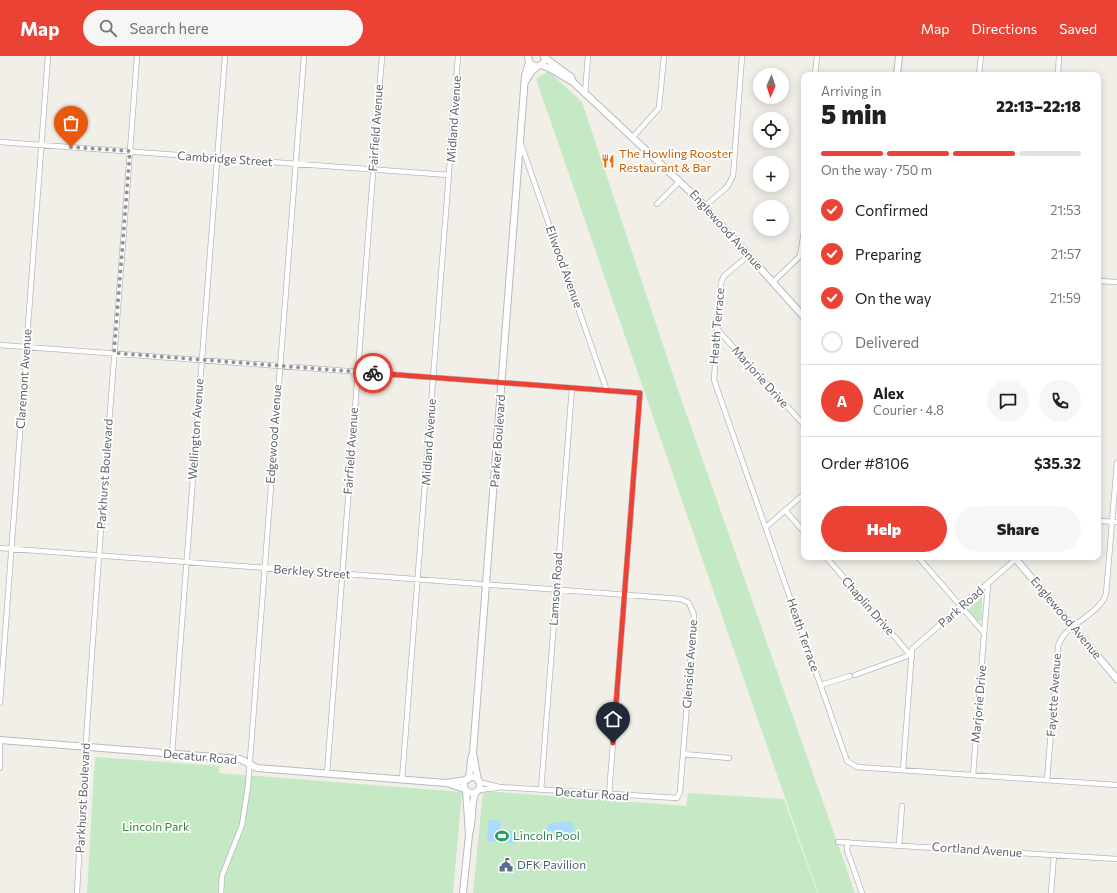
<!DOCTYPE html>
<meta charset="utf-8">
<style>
:root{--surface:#fff;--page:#f6f6f6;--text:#202124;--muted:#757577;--line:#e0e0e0;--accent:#ea4335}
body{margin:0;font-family:Commissioner,sans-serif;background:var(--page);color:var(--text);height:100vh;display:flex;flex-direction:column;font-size:15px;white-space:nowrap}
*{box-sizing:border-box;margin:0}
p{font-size:13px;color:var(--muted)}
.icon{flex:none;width:22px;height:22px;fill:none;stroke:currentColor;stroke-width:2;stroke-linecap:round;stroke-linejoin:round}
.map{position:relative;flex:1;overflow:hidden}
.details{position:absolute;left:801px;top:16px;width:300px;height:488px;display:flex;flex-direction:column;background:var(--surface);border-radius:8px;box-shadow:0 2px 10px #0003}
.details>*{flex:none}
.needle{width:26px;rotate:183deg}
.buttons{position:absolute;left:753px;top:12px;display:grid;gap:8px}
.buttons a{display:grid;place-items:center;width:36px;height:36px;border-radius:50%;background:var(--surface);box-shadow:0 2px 10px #0003;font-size:20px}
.pin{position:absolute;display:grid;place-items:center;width:34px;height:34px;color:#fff;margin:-41px -17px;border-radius:50% 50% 50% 0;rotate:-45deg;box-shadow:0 0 4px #0007}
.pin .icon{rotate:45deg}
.courier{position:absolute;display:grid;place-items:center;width:40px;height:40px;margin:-20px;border:3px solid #ea4335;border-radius:50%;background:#fff;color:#222;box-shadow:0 1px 5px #0007}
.headline em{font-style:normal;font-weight:800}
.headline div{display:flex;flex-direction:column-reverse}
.headline{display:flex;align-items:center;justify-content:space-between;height:68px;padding:0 20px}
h1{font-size:26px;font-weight:800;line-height:30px}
.bar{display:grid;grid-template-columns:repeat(4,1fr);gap:6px 4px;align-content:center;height:48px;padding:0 20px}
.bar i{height:5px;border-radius:3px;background:var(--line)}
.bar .on{background:var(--accent)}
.bar p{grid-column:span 4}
.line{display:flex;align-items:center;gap:10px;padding:0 20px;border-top:1px solid var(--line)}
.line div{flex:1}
.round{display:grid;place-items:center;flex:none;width:42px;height:42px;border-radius:21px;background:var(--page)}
ol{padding:0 20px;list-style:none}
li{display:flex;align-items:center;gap:12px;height:44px}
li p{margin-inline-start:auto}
li .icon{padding:4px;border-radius:50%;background:var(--accent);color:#fff;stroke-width:4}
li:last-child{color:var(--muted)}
li i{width:22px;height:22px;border:2px solid var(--line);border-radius:50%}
.action{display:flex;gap:8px;margin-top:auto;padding:8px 20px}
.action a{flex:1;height:46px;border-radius:24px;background:var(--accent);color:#fff;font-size:16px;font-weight:800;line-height:46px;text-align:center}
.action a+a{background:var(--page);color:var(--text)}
header{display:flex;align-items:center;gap:24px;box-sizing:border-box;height:56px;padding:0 20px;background:var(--accent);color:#fff}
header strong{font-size:19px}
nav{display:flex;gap:22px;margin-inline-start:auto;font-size:14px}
.search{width:280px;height:36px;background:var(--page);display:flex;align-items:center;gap:10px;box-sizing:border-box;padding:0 14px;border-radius:22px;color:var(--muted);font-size:15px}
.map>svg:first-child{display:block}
.green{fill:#c5e8c5}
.water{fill:#aadaff}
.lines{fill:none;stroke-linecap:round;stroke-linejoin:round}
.street-casing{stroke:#b5b8bc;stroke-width:6}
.secondary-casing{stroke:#b6babf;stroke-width:8}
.street{stroke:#fff;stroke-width:4.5}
.secondary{stroke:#fff;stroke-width:6}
.done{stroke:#929495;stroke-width:4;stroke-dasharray:0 7.2}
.route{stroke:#ea4335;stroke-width:5}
.labels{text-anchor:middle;stroke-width:3.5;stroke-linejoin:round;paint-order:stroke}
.street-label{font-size:12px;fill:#5f6368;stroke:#fff}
.food-label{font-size:12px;fill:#c56008;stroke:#fff;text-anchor:start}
.park-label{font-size:12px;fill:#348238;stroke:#fff}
.leisure-label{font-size:12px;fill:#27864d;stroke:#fff;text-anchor:start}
.service-label{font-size:12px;fill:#4e5e75;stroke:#fff;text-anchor:start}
</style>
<header>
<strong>Map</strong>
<div class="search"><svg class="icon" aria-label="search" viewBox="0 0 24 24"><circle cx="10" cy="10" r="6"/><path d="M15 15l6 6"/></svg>Search here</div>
<nav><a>Map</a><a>Directions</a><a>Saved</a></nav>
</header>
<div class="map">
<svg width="1117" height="837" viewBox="0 0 1117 837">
<rect width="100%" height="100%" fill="#f1efe8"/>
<path class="green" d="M548,15L582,46L677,331L855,837H818L536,23Z
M982,541V564L978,566L968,554Z
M95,701L219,710V717L462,736L453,837H87Z
M483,735L686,750L688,737L784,743L817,837H473Z"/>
<path class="water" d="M489,764L501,765L500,774L518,775L517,788L487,785Z
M561,765L574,767L573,778H561L555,775H548V767H556Z"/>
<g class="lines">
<g class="street-casing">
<path id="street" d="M815,19L817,0
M979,19L981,0
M1058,19L1059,0
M585,37L588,0
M632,82L659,52L664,0
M0,86L449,119
M521,88L607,335
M657,148L680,125
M705,150L727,131L733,120L742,0
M748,200L724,220L721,227L714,324L847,705L857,711L1117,729
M1098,225L1117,226
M773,226L800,200L804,176
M717,273L804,369
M0,289L640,337L609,739
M785,454L804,476
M1098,465L1117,466
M766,471L804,438
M0,492L681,543L689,547L694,559L680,736L677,742L499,731L479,726
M826,501L912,601
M918,501L984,577
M855,619L910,599
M821,629L850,620
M0,647L48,0
M0,688V712
M172,698L225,0
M683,698L729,702
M903,714L912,593L1016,503
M327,718L382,0
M973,719L988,528
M402,724L458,0
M1047,724L1058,590C1065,567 1098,561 1106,538L1117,407
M478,734L497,732
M541,734L572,332
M838,786L1117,803
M848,786L847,794L862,837
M899,789L902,750
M77,837C92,558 117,279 137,0
M221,837L222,820L242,769L248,730L304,0
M1051,837L1054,799"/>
</g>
<g class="secondary-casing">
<path id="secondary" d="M528,0L529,6C533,11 538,12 543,7
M544,1L571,21L573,26L697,142L804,261
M541,9L549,12L573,26
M897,19L899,0
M525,26L532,15L538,10
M1014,501L1117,623
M0,684L240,703L257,712L446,727L465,733
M473,697L478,724
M464 729a8 8 0 1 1 16 0a8 8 0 1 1-16 0Z
M468,723C472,714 469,705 473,697L525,20L529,6
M446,727L466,724
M469,778C474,764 470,746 476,736
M463,837L469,779L466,734"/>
</g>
<use href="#street" class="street"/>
<use href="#secondary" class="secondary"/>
</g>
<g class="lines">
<path class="done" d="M71,91L130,95L114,297L373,317"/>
<path class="route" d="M373,317L640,337L613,687"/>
</g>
<defs>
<g id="restaurant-bare" transform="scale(1.08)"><path d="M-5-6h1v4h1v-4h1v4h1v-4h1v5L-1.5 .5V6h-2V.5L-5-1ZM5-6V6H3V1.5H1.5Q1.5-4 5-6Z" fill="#e8710a" stroke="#fff" stroke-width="2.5" paint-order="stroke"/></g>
<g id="stadium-bare" transform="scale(1.08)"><path d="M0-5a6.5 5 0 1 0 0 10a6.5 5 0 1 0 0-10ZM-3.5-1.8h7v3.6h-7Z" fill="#2e9e5b" stroke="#fff" stroke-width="2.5" paint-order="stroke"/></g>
<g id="civic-bare" transform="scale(1.08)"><path d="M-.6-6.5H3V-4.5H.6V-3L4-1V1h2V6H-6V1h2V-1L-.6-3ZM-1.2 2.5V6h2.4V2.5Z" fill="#5c6f8a" stroke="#fff" stroke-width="2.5" paint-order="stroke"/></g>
</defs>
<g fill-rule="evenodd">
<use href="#restaurant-bare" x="608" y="105"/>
<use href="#stadium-bare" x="502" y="780"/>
<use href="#civic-bare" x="506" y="809"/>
</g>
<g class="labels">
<g class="street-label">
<text transform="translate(454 63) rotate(-86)" y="4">Midland Avenue</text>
<text transform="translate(376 72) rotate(-86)" y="4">Fairfield Avenue</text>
<text transform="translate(225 103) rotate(4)" y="4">Cambridge Street</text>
<text transform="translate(726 174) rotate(48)" y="4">Englewood Avenue</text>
<text transform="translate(564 211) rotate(70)" y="4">Ellwood Avenue</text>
<text transform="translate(717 270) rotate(-85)" y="4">Heath Terrace</text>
<text transform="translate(760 321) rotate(48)" y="4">Marjorie Drive</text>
<text transform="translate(24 323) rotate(-86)" y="4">Claremont Avenue</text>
<text transform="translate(196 373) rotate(-86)" y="4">Wellington Avenue</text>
<text transform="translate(274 378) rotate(-86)" y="4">Edgewood Avenue</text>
<text transform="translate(498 385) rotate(-86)" y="4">Parker Boulevard</text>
<text transform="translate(429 386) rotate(-86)" y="4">Midland Avenue</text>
<text transform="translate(351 395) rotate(-86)" y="4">Fairfield Avenue</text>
<text transform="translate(105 418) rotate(-86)" y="4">Parkhurst Boulevard</text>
<text transform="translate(312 516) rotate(4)" y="4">Berkley Street</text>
<text transform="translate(556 533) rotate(-86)" y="4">Lamson Road</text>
<text transform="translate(868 550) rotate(49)" y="4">Chaplin Drive</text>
<text transform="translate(961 551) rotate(-41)" y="4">Park Road</text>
<text transform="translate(1066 562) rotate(50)" y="4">Englewood Avenue</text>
<text transform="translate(803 579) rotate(71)" y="4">Heath Terrace</text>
<text transform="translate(690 608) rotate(-86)" y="4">Glenside Avenue</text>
<text transform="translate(1054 639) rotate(-86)" y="4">Fayette Avenue</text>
<text transform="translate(979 648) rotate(-85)" y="4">Marjorie Drive</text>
<text transform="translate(200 701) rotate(5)" y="4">Decatur Road</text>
<text transform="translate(592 738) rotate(4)" y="4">Decatur Road</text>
<text transform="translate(83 742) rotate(-87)" y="4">Parkhurst Boulevard</text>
<text transform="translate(977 794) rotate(4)" y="4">Cortland Avenue</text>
</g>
<g class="food-label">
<text x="619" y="102">The Howling Rooster<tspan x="619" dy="14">Restaurant &amp; Bar</tspan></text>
</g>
<g class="park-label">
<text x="156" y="775">Lincoln Park</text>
</g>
<g class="leisure-label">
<text x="513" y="784">Lincoln Pool</text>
</g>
<g class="service-label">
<text x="517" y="813">DFK Pavilion</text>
</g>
</g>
</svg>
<div class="buttons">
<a><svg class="needle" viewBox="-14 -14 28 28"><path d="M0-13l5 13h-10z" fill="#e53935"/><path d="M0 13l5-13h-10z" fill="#757577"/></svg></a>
<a><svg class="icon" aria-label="locate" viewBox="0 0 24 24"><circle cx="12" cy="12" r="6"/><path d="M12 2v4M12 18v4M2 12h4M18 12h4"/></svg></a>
<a>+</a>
<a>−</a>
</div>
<div class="pin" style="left:71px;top:91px;background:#ea580c"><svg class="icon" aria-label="bag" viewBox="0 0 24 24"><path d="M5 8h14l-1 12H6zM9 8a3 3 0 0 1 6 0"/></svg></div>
<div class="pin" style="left:613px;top:687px;background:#1f2937"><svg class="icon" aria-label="home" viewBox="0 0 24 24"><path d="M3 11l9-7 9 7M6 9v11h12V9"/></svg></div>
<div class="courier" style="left:373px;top:317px"><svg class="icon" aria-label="bike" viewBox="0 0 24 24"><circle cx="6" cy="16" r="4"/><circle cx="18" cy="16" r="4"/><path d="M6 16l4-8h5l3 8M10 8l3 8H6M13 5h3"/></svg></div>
<section class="details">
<div class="headline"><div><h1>5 min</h1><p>Arriving in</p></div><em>22:13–22:18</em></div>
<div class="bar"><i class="on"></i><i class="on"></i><i class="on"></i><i></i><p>On the way · 750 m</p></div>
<ol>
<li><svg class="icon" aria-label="check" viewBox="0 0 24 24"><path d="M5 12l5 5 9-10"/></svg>Confirmed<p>21:53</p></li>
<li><svg class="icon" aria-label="check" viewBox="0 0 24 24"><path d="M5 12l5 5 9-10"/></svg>Preparing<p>21:57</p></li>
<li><svg class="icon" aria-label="check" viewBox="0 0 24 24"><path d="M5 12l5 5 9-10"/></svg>On the way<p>21:59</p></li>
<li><i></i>Delivered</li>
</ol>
<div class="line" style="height:72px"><b class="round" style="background:var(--accent);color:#fff">A</b><div><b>Alex</b><p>Courier · 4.8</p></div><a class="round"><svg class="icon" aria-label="chat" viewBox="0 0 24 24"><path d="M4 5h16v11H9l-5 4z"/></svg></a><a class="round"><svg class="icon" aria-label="phone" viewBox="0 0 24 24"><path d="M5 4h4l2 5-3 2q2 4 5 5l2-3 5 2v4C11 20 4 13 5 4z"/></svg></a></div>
<div class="line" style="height:52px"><div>Order #8106</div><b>$35.32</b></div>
<div class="action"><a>Help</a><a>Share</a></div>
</section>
</div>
